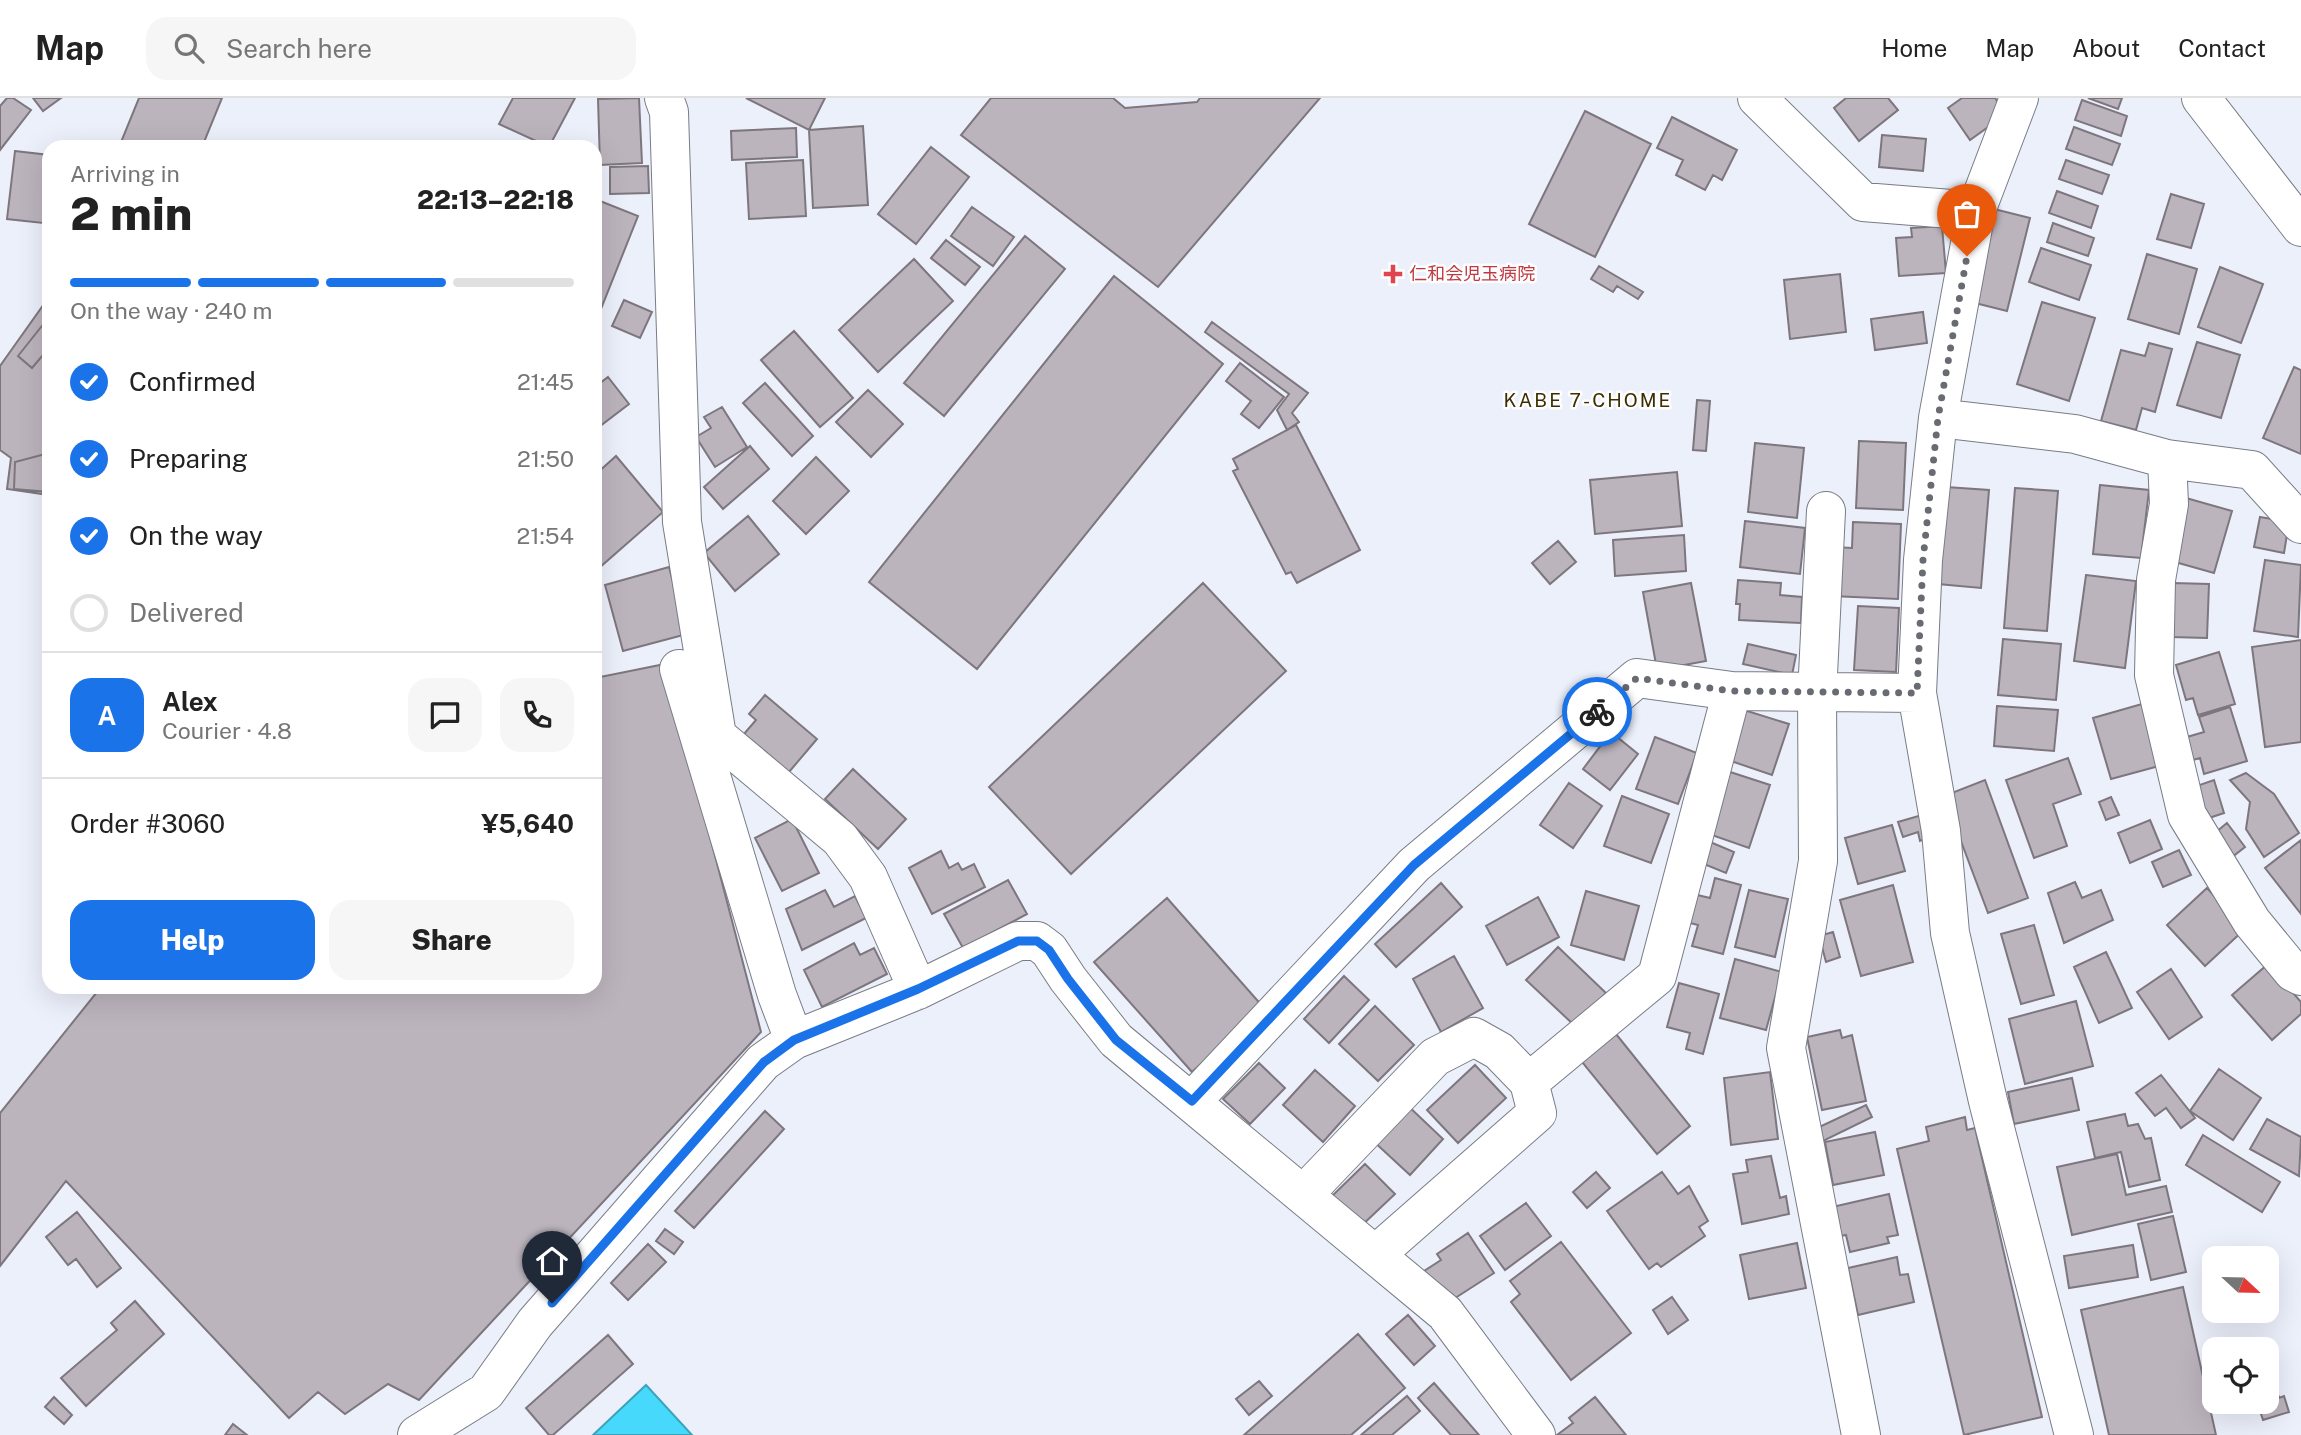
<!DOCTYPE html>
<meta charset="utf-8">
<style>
:root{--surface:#fff;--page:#f6f6f6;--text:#222;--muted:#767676;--line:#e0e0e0;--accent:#1a73e8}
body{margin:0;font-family:"Public Sans","Noto Sans JP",sans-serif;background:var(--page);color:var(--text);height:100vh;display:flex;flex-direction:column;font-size:26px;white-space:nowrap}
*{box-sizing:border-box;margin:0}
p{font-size:23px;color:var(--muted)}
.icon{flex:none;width:38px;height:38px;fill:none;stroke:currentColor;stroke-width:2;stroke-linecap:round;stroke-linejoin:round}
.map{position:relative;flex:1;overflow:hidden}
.panel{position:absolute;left:42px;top:42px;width:560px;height:854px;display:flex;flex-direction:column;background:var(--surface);border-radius:21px;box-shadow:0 7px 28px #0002}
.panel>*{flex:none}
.needle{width:46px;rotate:112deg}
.fabs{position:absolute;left:2202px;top:1148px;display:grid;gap:14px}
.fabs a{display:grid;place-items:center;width:77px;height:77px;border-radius:14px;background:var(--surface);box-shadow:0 7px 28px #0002;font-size:35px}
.pin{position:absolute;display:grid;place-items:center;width:60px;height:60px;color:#fff;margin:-72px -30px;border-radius:50% 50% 50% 0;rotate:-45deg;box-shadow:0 0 7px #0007}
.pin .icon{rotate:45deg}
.courier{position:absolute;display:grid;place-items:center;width:70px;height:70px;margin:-35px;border:5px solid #1a73e8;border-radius:50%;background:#fff;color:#222;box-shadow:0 2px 9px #0007}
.head em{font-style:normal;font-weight:800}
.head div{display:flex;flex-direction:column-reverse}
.head{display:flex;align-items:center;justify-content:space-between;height:119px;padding:0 28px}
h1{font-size:46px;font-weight:800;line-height:52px}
.bar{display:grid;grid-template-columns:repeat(4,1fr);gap:10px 7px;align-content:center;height:84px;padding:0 28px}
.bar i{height:9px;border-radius:5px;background:var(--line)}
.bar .current{background:var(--accent)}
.bar p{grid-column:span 4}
.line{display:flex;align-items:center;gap:18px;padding:0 28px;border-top:2px solid var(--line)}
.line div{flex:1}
.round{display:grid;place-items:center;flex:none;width:74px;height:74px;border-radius:21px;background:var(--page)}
ol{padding:0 28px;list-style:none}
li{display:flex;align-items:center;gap:21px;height:77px}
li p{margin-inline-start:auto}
li .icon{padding:7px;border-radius:50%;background:var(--accent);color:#fff;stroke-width:4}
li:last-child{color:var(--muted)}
li i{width:38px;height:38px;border:4px solid var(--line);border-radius:50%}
.button{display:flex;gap:14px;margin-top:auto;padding:14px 28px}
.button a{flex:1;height:80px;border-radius:21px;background:var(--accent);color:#fff;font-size:28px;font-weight:800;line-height:80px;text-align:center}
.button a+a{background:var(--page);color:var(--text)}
header{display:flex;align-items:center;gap:42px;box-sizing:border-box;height:98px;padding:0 35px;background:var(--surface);border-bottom:2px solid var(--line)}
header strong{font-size:33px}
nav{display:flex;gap:38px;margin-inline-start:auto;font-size:24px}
.search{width:490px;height:63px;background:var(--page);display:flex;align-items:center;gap:18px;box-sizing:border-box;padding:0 24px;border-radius:21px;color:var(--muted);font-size:26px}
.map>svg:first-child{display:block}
.water{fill:#46d9fb;stroke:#3ca3bc;stroke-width:2}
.building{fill:#bcb4bd;stroke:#7e767e;stroke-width:2}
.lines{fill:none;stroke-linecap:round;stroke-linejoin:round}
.minor-casing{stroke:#787c86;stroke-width:40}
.minor{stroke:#fff;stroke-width:38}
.done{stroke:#696b72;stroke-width:7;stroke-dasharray:0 12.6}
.route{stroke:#1a73e8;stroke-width:9}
.health-dot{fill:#e0444e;stroke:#fdfdfd;stroke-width:2.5}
.labels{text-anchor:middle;stroke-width:5;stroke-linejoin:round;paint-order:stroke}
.health-label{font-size:18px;fill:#be3a42;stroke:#fdfdfd;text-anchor:start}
.neighbourhood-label{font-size:19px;letter-spacing:2px;fill:#3c2e03;stroke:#fdfdfd}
</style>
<header>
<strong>Map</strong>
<div class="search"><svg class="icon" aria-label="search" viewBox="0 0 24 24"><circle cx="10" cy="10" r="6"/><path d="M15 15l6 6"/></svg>Search here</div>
<nav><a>Home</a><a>Map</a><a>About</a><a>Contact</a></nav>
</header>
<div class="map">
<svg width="2301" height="1337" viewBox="0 0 2301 1337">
<rect width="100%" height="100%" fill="#ecf0fb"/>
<path class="water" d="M646,1287L692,1337H593Z"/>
<path class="building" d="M7,0H13L31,12L0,52V8Z
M33,0H61L43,13Z
M139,0H222L202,49H119Z
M513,0H575L549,49L499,26Z
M639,0L642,65L600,67L598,1Z
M746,0H825L809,32Z
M991,0H1113L1125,10L1197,4L1200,0H1320L1158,189L961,37Z
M1846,0H1888L1898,12L1859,43L1834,10Z
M1962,0H1995L2006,16L1970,42L1948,10Z
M2088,0H2122L2118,11Z
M2082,2L2127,18L2121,38L2075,22Z
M1585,13L1651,46L1595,159L1529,126Z
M1672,19L1737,52L1722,82L1713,77L1705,92L1676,77L1683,62L1657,50Z
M863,28L868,107L813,110L809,32Z
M2074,29L2120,46L2112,67L2066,51Z
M796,30L797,59L732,62L731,33Z
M1882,37L1926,41L1923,73L1879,69Z
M931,49L969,79L916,146L878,116Z
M15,53L49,57L43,125L7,121Z
M803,62L806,118L749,121L746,65Z
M2066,62L2109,77L2102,96L2059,81Z
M648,68L649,95L610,96V69Z
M2057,93L2098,108L2091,130L2049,115Z
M2171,96L2204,106L2191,150L2157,141Z
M595,101L638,118L595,226Z
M972,109L1014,139L993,168L951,138Z
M1994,111L2030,120L2007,213L1971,204Z
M2053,125L2094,140L2088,158L2047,144Z
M1942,128L1946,175L1899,178L1896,140L1912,139L1911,130Z
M1025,138L1065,171L944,318L904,285Z
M946,142L980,169L965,187L931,160Z
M2041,150L2091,167L2079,202L2029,184Z
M2147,156L2197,171L2179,236L2128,221Z
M914,161L953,203L878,274L839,232Z
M1599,168L1643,194L1638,201L1617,188L1613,194L1591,181Z
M2220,169L2263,186L2241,245L2198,229Z
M1840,176L1846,234L1790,241L1784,182Z
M1114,178L1223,266L977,571L869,484Z
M49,199V397L7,391L11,360L0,352V268Z
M624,202L652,214L640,240L612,228Z
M2042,204L2095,220L2069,303L2017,286Z
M1923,214L1927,245L1875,252L1871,221Z
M49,219V250L32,270L18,258Z
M1212,224L1308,295L1292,315L1299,324L1287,332L1277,312L1289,296L1205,234Z
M794,233L853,300L820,329L761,262Z
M2197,244L2240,257L2221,320L2177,307Z
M2149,245L2172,251L2155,314L2142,310L2136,332L2101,323L2121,252L2145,258Z
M1240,265L1284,299L1259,330L1241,316L1251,303L1226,283Z
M2294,269L2301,272V356L2263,340Z
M608,279L629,306L595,332V289Z
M765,285L813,338L792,358L743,305Z
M868,292L903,326L871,359L836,324Z
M1697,302L1710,303L1706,353L1693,352Z
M722,309L747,349L715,369L696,339L711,330L704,319Z
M1296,327L1360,452L1297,485L1291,474L1286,476L1233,373L1238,371L1233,361Z
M1859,343L1906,345L1903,412L1856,410Z
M1755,345L1804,350L1797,420L1748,414Z
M750,348L769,371L723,411L704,389Z
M49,355V394L14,391L15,364Z
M616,358L663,414L599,470L595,465V377Z
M816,359L849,393L806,436L773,403Z
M1677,374L1682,428L1595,436L1590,382Z
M2100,387L2149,392L2141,460L2093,456Z
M1946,389L1989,392L1981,490L1938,486Z
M2015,390L2058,393L2047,533L2004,530Z
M2186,400L2232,413L2214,475L2168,462Z
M748,418L779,456L735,493L704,455Z
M2260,419L2289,424L2284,455L2254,449Z
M1745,423L1805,430L1800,476L1740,469Z
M1853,424L1901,426L1898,501L1832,498L1835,449L1852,450Z
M1684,437L1686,473L1615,478L1613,442Z
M1558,443L1576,464L1550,486L1532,465Z
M2265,462L2301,467L2298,539L2254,533Z
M669,469L687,536L623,553L605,487Z
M2086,477L2136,483L2125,570L2074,563Z
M1738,482L1781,485L1780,497L1802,499L1801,525L1739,522L1740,506H1736Z
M1203,485L1286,573L1071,776L989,689Z
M1691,485L1706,563L1657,572L1643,494Z
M2173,485L2209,486L2207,540L2171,539Z
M1858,508L1899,510L1896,574L1854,572Z
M2003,541L2061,546L2056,602L1998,597Z
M2301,542V644L2265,649L2252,549Z
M1748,546L1796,557L1792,577L1743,566Z
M2219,554L2235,606L2198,617L2193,600L2186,602L2176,567Z
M665,566L761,934L419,1302L388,1286L345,1316L318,1294L289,1320L66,1083L0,1168V1015L101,889H595V580Z
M765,597L817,641L789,674L744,636L756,622L749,616Z
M2142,606L2159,668L2111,681L2093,620Z
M1997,608L2058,612L2054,653L1994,648Z
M2230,609L2247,663L2204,676L2200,660L2193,662L2187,639L2204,634L2199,619Z
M1744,612L1789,626L1772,677L1728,662Z
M1611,634L1638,656L1610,692L1583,671Z
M1655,639L1697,655L1678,706L1636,691Z
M2068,660L2081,696L2053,706L2067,748L2034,760L2006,682Z
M853,671L906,721L878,751L825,701Z
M1724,672L1770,687L1749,750L1703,734Z
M2246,675L2274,696L2299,735L2264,759L2246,731L2250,704L2230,682Z
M1985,682L2028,800L1988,815L1944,698Z
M2214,682L2224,715L2200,723L2188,691Z
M1569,685L1602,708L1573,750L1540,727Z
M1622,698L1669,716L1651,765L1604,748Z
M2111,699L2119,717L2106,722L2099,704Z
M1922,717L1928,740L1920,743L1918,734L1903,739L1898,724Z
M792,721L819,775L782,793L755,740Z
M2150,722L2162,751L2130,765L2118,735Z
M2227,725L2245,749L2227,763L2209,740Z
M1892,727L1905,773L1858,786L1845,740Z
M1703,741L1734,754L1726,775L1694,762Z
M2301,742V816L2265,770Z
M2179,752L2191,777L2163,789L2152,764Z
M941,753L949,770L958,765L962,772L974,766L985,789L932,816L909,770Z
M1715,780L1741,787L1723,856L1692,848L1698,827L1682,823L1689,795L1710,800Z
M1008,782L1027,816L963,850L944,816Z
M2075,784L2082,800L2101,792L2113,822L2064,845L2048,795Z
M1441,785L1462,809L1396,869L1375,846Z
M1893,787L1913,864L1861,878L1840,802Z
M2207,790L2245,831L2205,868L2167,827Z
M825,792L834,809L855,798L866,820L802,852L786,811Z
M1749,792L1788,801L1775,859L1735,849Z
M1586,793L1639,808L1624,862L1571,847Z
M1538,799L1559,839L1507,867L1486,828Z
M1167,800L1264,910L1192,974L1094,864Z
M2034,827L2054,897L2021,906L2001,836Z
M1833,834L1840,859L1826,864L1819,838Z
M854,845L860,857L874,850L887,876L822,909L804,872Z
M1558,849L1606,895L1575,928L1526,882Z
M2106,854L2132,910L2099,925L2074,869Z
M1454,858L1483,910L1441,934L1413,881Z
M1735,861L1782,874L1766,932L1720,920Z
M2268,866L2301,904V916L2272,942L2232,897Z
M2171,871L2202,919L2169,941L2137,894Z
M1344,878L1369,902L1329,945L1304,921Z
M1679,885L1719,896L1703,956L1686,951L1690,935L1667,929Z
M2076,903L2093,968L2025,986L2009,921Z
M1375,908L1414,947L1378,983L1339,946Z
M1840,932L1842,940L1852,937L1866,1003L1822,1012L1807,939Z
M1616,936L1690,1028L1657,1056L1582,964Z
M1259,965L1285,990L1250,1026L1223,1001Z
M1475,967L1506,1000L1458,1045L1427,1012Z
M2219,971L2261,1000L2233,1042L2190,1013Z
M1315,972L1355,1008L1323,1044L1283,1007Z
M1770,974L1778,1041L1731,1047L1724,980Z
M2161,977L2195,1020L2181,1030L2166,1010L2155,1018L2136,995Z
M2072,980L2079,1012L2014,1026L2008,994Z
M1405,1005L1443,1041L1410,1077L1371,1041Z
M1866,1007L1872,1019L1821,1044L1815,1031Z
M765,1013L784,1031L694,1130L675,1113Z
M2125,1016L2128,1028L2138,1026L2145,1041L2151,1040L2160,1082L2129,1089L2121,1054L2095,1060L2087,1024Z
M1965,1019L1967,1032L1975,1030L2042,1319L1964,1337L1897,1051L1929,1043L1926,1029Z
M2267,1021L2301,1039L2299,1078L2250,1051Z
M1875,1034L1884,1077L1833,1087L1825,1044Z
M2203,1037L2280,1084L2262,1114L2186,1067Z
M2117,1056L2126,1097L2166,1088L2172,1114L2072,1137L2057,1069Z
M1771,1058L1780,1100L1786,1098L1789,1116L1742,1126L1733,1076L1748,1074L1746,1062Z
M1365,1066L1395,1096L1359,1130L1330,1100Z
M1596,1074L1610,1090L1587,1110L1573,1094Z
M1662,1074L1678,1096L1689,1088L1708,1123L1699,1129L1705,1138L1661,1169L1657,1165L1649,1171L1607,1113Z
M1889,1096L1898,1137L1887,1139L1889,1145L1850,1154L1846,1137L1835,1139L1828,1110Z
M1526,1105L1551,1138L1505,1172L1480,1138Z
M77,1114L121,1170L97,1189L76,1161L68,1167L46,1139Z
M2173,1118L2186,1174L2151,1182L2138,1126Z
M665,1131L683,1144L674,1156L656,1143Z
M1468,1135L1494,1175L1446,1206L1424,1173L1441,1162L1437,1156Z
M1561,1144L1631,1235L1571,1282L1511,1204L1520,1196L1510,1183Z
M1797,1145L1806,1190L1749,1201L1740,1157Z
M648,1146L666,1164L628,1202L611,1185Z
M2133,1147L2138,1179L2069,1190L2064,1158Z
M1897,1159L1900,1177L1908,1176L1914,1204L1858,1217L1848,1170Z
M2183,1189L2216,1337H2109L2081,1212Z
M1672,1199L1688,1222L1668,1236L1653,1212Z
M135,1203L164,1236L86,1308L61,1280L117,1232L111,1225Z
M1408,1217L1435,1248L1414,1267L1386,1236Z
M1358,1236L1405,1290L1351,1337H1244Z
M608,1237L633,1266L553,1337H549L526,1310Z
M2274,1282L2279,1300L2284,1298L2289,1314L2263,1322L2257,1304H2266V1285Z
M1259,1283L1272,1298L1249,1317L1236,1301Z
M1434,1285L1479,1337H1451L1418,1300Z
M1407,1298L1420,1313L1392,1337H1361Z
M54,1299L72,1317L64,1326L45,1309Z
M1595,1299L1626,1337H1557L1573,1325L1569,1320Z
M233,1326L247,1337H225Z"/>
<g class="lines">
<g class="minor-casing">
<path id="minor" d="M664,0L669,14L682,424L717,638L840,741L868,779L918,892
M1757,0L1863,104L1976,113
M2019,0L1976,113L1938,320L1923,462L1917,595L1941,733L1950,835L1988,1003L2074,1337
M2201,0L2301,129
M1938,320L2075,336L2167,361L2252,372L2301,426
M2167,361L2169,406L2156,482L2154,577L2187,717L2252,824L2293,874L2301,878
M1826,413L1817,597L1818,763L1786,950L1861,1337
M679,571L777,897L794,942
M1192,1003L1414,767L1637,580L1732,593L1917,595
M1303,1097L1435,959L1474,939L1499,953L1529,984
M1375,1157L1537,1015L1529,984L1657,878L1732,593
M417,1337L486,1294L535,1225L763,964L794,942L918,892L1018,843H1037L1049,852L1068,881L1116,942L1445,1215L1536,1337"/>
</g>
<use href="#minor" class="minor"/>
</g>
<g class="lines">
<path class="done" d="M1597,614L1637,580L1731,593L1917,595L1923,462L1938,320L1967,158"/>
<path class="route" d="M552,1205L764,964L794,942L918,891L1018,843H1037L1049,852L1068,881L1116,942L1192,1003L1414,767L1597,614"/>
</g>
<path class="health-dot" d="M1389.5 165.5h7v7h7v7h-7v7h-7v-7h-7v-7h7z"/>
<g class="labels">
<g class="health-label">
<text x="1409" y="182">仁和会児玉病院</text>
</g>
<g class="neighbourhood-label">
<text x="1588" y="309">KABE 7-CHOME</text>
</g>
</g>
</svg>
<div class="fabs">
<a><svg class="needle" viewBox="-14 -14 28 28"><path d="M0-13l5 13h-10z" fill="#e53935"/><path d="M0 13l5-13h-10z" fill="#767676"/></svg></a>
<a><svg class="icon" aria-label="locate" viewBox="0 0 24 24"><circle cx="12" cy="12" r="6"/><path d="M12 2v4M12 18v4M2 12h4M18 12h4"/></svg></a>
</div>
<div class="pin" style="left:1967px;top:158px;background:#ea580c"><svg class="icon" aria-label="bag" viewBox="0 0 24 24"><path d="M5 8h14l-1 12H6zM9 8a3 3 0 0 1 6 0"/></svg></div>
<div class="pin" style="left:552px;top:1205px;background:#1f2937"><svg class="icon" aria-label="home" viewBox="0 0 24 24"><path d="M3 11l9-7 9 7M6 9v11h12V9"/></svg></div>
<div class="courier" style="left:1597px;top:614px"><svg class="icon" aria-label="bike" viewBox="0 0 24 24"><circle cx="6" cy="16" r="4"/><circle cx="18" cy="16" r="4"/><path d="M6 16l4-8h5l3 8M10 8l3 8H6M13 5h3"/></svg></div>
<section class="panel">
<div class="head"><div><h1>2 min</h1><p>Arriving in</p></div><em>22:13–22:18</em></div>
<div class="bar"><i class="current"></i><i class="current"></i><i class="current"></i><i></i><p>On the way · 240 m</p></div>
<ol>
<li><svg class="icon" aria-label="check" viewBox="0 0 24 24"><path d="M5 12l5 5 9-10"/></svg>Confirmed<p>21:45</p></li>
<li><svg class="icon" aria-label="check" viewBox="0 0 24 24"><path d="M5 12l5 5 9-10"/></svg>Preparing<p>21:50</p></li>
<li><svg class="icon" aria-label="check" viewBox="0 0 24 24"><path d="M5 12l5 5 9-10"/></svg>On the way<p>21:54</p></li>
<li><i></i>Delivered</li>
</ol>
<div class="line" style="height:126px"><b class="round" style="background:var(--accent);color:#fff">A</b><div><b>Alex</b><p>Courier · 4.8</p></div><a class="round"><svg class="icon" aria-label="chat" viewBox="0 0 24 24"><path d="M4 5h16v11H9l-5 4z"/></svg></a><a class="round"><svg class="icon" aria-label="phone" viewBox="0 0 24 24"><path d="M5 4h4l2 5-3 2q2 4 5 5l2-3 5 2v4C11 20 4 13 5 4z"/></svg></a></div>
<div class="line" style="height:91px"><div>Order #3060</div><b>¥5,640</b></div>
<div class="button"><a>Help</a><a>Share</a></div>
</section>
</div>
